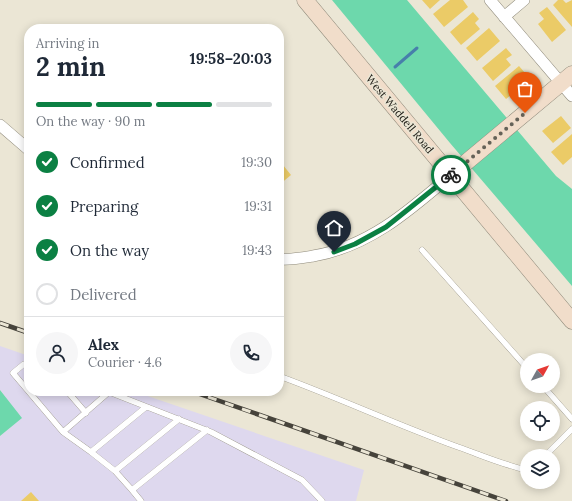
<!DOCTYPE html>
<meta charset="utf-8">
<style>
:root{--surface:#fff;--page:#f6f6f7;--text:#1f2937;--muted:#747a83;--line:#e0e1e3;--accent:#0b8043}
body{margin:0;font-family:Lora,serif;background:var(--page);color:var(--text);height:100vh;display:flex;flex-direction:column;font-size:15px;white-space:nowrap}
*{box-sizing:border-box;margin:0}
p{font-size:13px;color:var(--muted)}
.icon{flex:none;width:22px;height:22px;fill:none;stroke:currentColor;stroke-width:2;stroke-linecap:round;stroke-linejoin:round}
.map{position:relative;flex:1;overflow:hidden}
.side{position:absolute;left:24px;top:24px;width:260px;height:372px;display:flex;flex-direction:column;background:var(--surface);border-radius:16px;box-shadow:0 2px 10px #0003}
.side>*{flex:none}
.needle{width:26px;rotate:50deg}
.buttons{position:absolute;left:520px;top:353px;display:grid;gap:8px}
.buttons a{display:grid;place-items:center;width:40px;height:40px;border-radius:50%;background:var(--surface);box-shadow:0 2px 10px #0003;font-size:20px}
.pin{position:absolute;display:grid;place-items:center;width:34px;height:34px;color:#fff;margin:-41px -17px;border-radius:50% 50% 50% 0;rotate:-45deg;box-shadow:0 0 4px #0007}
.pin .icon{rotate:45deg}
.courier{position:absolute;display:grid;place-items:center;width:40px;height:40px;margin:-20px;border:3px solid #0b8043;border-radius:50%;background:#fff;color:#222;box-shadow:0 1px 5px #0007}
.summary em{font-style:normal;font-weight:700}
.summary div{display:flex;flex-direction:column-reverse}
.summary{display:flex;align-items:center;justify-content:space-between;height:68px;padding:0 12px}
h1{font-size:26px;font-weight:700;line-height:30px}
.bar{display:grid;grid-template-columns:repeat(4,1fr);gap:6px 4px;align-content:center;height:48px;padding:0 12px}
.bar i{height:5px;border-radius:3px;background:var(--line)}
.bar .selected{background:var(--accent)}
.bar p{grid-column:span 4}
.line{display:flex;align-items:center;gap:10px;padding:0 12px;border-top:1px solid var(--line)}
.line div{flex:1}
.round{display:grid;place-items:center;flex:none;width:42px;height:42px;border-radius:21px;background:var(--page)}
ol{padding:0 12px;list-style:none}
li{display:flex;align-items:center;gap:12px;height:44px}
li p{margin-inline-start:auto}
li .icon{padding:4px;border-radius:50%;background:var(--accent);color:#fff;stroke-width:4}
li:last-child{color:var(--muted)}
li i{width:22px;height:22px;border:2px solid var(--line);border-radius:50%}
.map>svg:first-child{display:block}
.industrial{fill:#ded8ee}
.green{fill:#6dd8ac}
.lines{fill:none;stroke-linecap:round;stroke-linejoin:round}
.stream{stroke:#477fab;stroke-width:3}
.building{fill:#ebcb67}
.lane-casing{stroke:#908b7c;stroke-width:6}
.street-casing{stroke:#908b7c;stroke-width:12}
.secondary-casing{stroke:#908b7c;stroke-width:17}
.lane{stroke:#fff;stroke-width:5.5}
.street{stroke:#fff;stroke-width:11}
.secondary{stroke:#f1ddca;stroke-width:16}
.rail-casing{stroke:#46433b;stroke-width:4.5}
.rail{stroke:#ebe6d5;stroke-width:3;stroke-dasharray:9;stroke-linecap:butt}
.done{stroke:#656258;stroke-width:4;stroke-dasharray:0 7.2}
.route{stroke:#0b8043;stroke-width:5}
.labels{text-anchor:middle;stroke-width:3;stroke-linejoin:round;paint-order:stroke}
.street-label{font-size:11px;fill:#1d1b15;stroke:#ebe6d5}
</style>
<div class="map">
<svg width="572" height="501" viewBox="0 0 572 501">
<rect width="100%" height="100%" fill="#ebe6d5"/>
<path class="industrial" d="M0,346L29,356V391H133L364,470L356,501H0V436L21,418L0,390Z"/>
<path class="green" d="M332,0H407L556,176L572,189V286L450,143Z
M0,390L22,418L0,436Z"/>
<g class="lines">
<path class="stream" d="M395,67L417,48"/>
</g>
<path class="building" d="M422,0H440L430,9Z
M450,0H463L468,7L444,27L433,14Z
M558,0H563L566,3L572,0V27L553,5Z
M547,7L566,30L552,42L538,24L544,19L539,13Z
M473,12L479,19L475,23L480,29L461,45L450,32Z
M489,28L500,41L477,61L466,48Z
M506,48L512,55L506,59L511,65L493,81L482,68Z
M519,66L525,73L520,78L525,84L506,99L495,86Z
M561,116L571,128L553,143L542,131Z
M572,134V157L563,165L551,152Z
M279,160L291,175L279,185Z
M31,492L39,501H21Z"/>
<g class="lines">
<g class="lane-casing">
<path id="lane" d="M422,250L527,368
M29,365L24,364L13,373L63,432L109,392L211,432L302,480L322,501
M279,376C339,398 397,425 458,447C481,455 503,465 527,470
M543,386L572,419
M67,391L86,413
M63,432L91,452L146,407
M91,452L115,471L179,419
M545,456L572,429
M115,471L132,490L207,430
M132,490L141,501"/>
</g>
<g class="street-casing">
<path id="street" d="M490,0L572,96
M504,17L524,0
M0,125L29,150
M279,259C290,260 301,258 313,256C368,247 409,211 451,175"/>
</g>
<g class="secondary-casing">
<path id="secondary" d="M305,0L572,321
M451,175L572,74"/>
</g>
<use href="#lane" class="lane"/>
<use href="#street" class="street"/>
<use href="#secondary" class="secondary"/>
<g class="rail-casing">
<path id="rail" d="M0,323L29,333
M191,391L506,501"/>
</g>
<use href="#rail" class="rail"/>
</g>
<g class="lines">
<path class="done" d="M451,175L525,113"/>
<path class="route" d="M334,252L355,244L386,227L451,175"/>
</g>
<g class="labels">
<g class="street-label">
<text transform="translate(400 114) rotate(50)" y="4">West Waddell Road</text>
</g>
</g>
</svg>
<div class="buttons">
<a><svg class="needle" viewBox="-14 -14 28 28"><path d="M0-13l5 13h-10z" fill="#e53935"/><path d="M0 13l5-13h-10z" fill="#747a83"/></svg></a>
<a><svg class="icon" aria-label="locate" viewBox="0 0 24 24"><circle cx="12" cy="12" r="6"/><path d="M12 2v4M12 18v4M2 12h4M18 12h4"/></svg></a>
<a><svg class="icon" aria-label="layers" viewBox="0 0 24 24"><path d="M12 4l9 5-9 5-9-5zM3 14l9 5 9-5"/></svg></a>
</div>
<div class="pin" style="left:525px;top:113px;background:#ea580c"><svg class="icon" aria-label="bag" viewBox="0 0 24 24"><path d="M5 8h14l-1 12H6zM9 8a3 3 0 0 1 6 0"/></svg></div>
<div class="pin" style="left:334px;top:252px;background:#1f2937"><svg class="icon" aria-label="home" viewBox="0 0 24 24"><path d="M3 11l9-7 9 7M6 9v11h12V9"/></svg></div>
<div class="courier" style="left:451px;top:175px"><svg class="icon" aria-label="bike" viewBox="0 0 24 24"><circle cx="6" cy="16" r="4"/><circle cx="18" cy="16" r="4"/><path d="M6 16l4-8h5l3 8M10 8l3 8H6M13 5h3"/></svg></div>
<section class="side">
<div class="summary"><div><h1>2 min</h1><p>Arriving in</p></div><em>19:58–20:03</em></div>
<div class="bar"><i class="selected"></i><i class="selected"></i><i class="selected"></i><i></i><p>On the way · 90 m</p></div>
<ol>
<li><svg class="icon" aria-label="check" viewBox="0 0 24 24"><path d="M5 12l5 5 9-10"/></svg>Confirmed<p>19:30</p></li>
<li><svg class="icon" aria-label="check" viewBox="0 0 24 24"><path d="M5 12l5 5 9-10"/></svg>Preparing<p>19:31</p></li>
<li><svg class="icon" aria-label="check" viewBox="0 0 24 24"><path d="M5 12l5 5 9-10"/></svg>On the way<p>19:43</p></li>
<li><i></i>Delivered</li>
</ol>
<div class="line" style="height:72px"><a class="round"><svg class="icon" aria-label="person" viewBox="0 0 24 24"><circle cx="12" cy="8" r="4"/><path d="M4 21q1-7 8-7t8 7"/></svg></a><div><b>Alex</b><p>Courier · 4.6</p></div><a class="round"><svg class="icon" aria-label="phone" viewBox="0 0 24 24"><path d="M5 4h4l2 5-3 2q2 4 5 5l2-3 5 2v4C11 20 4 13 5 4z"/></svg></a></div>
</section>
</div>
